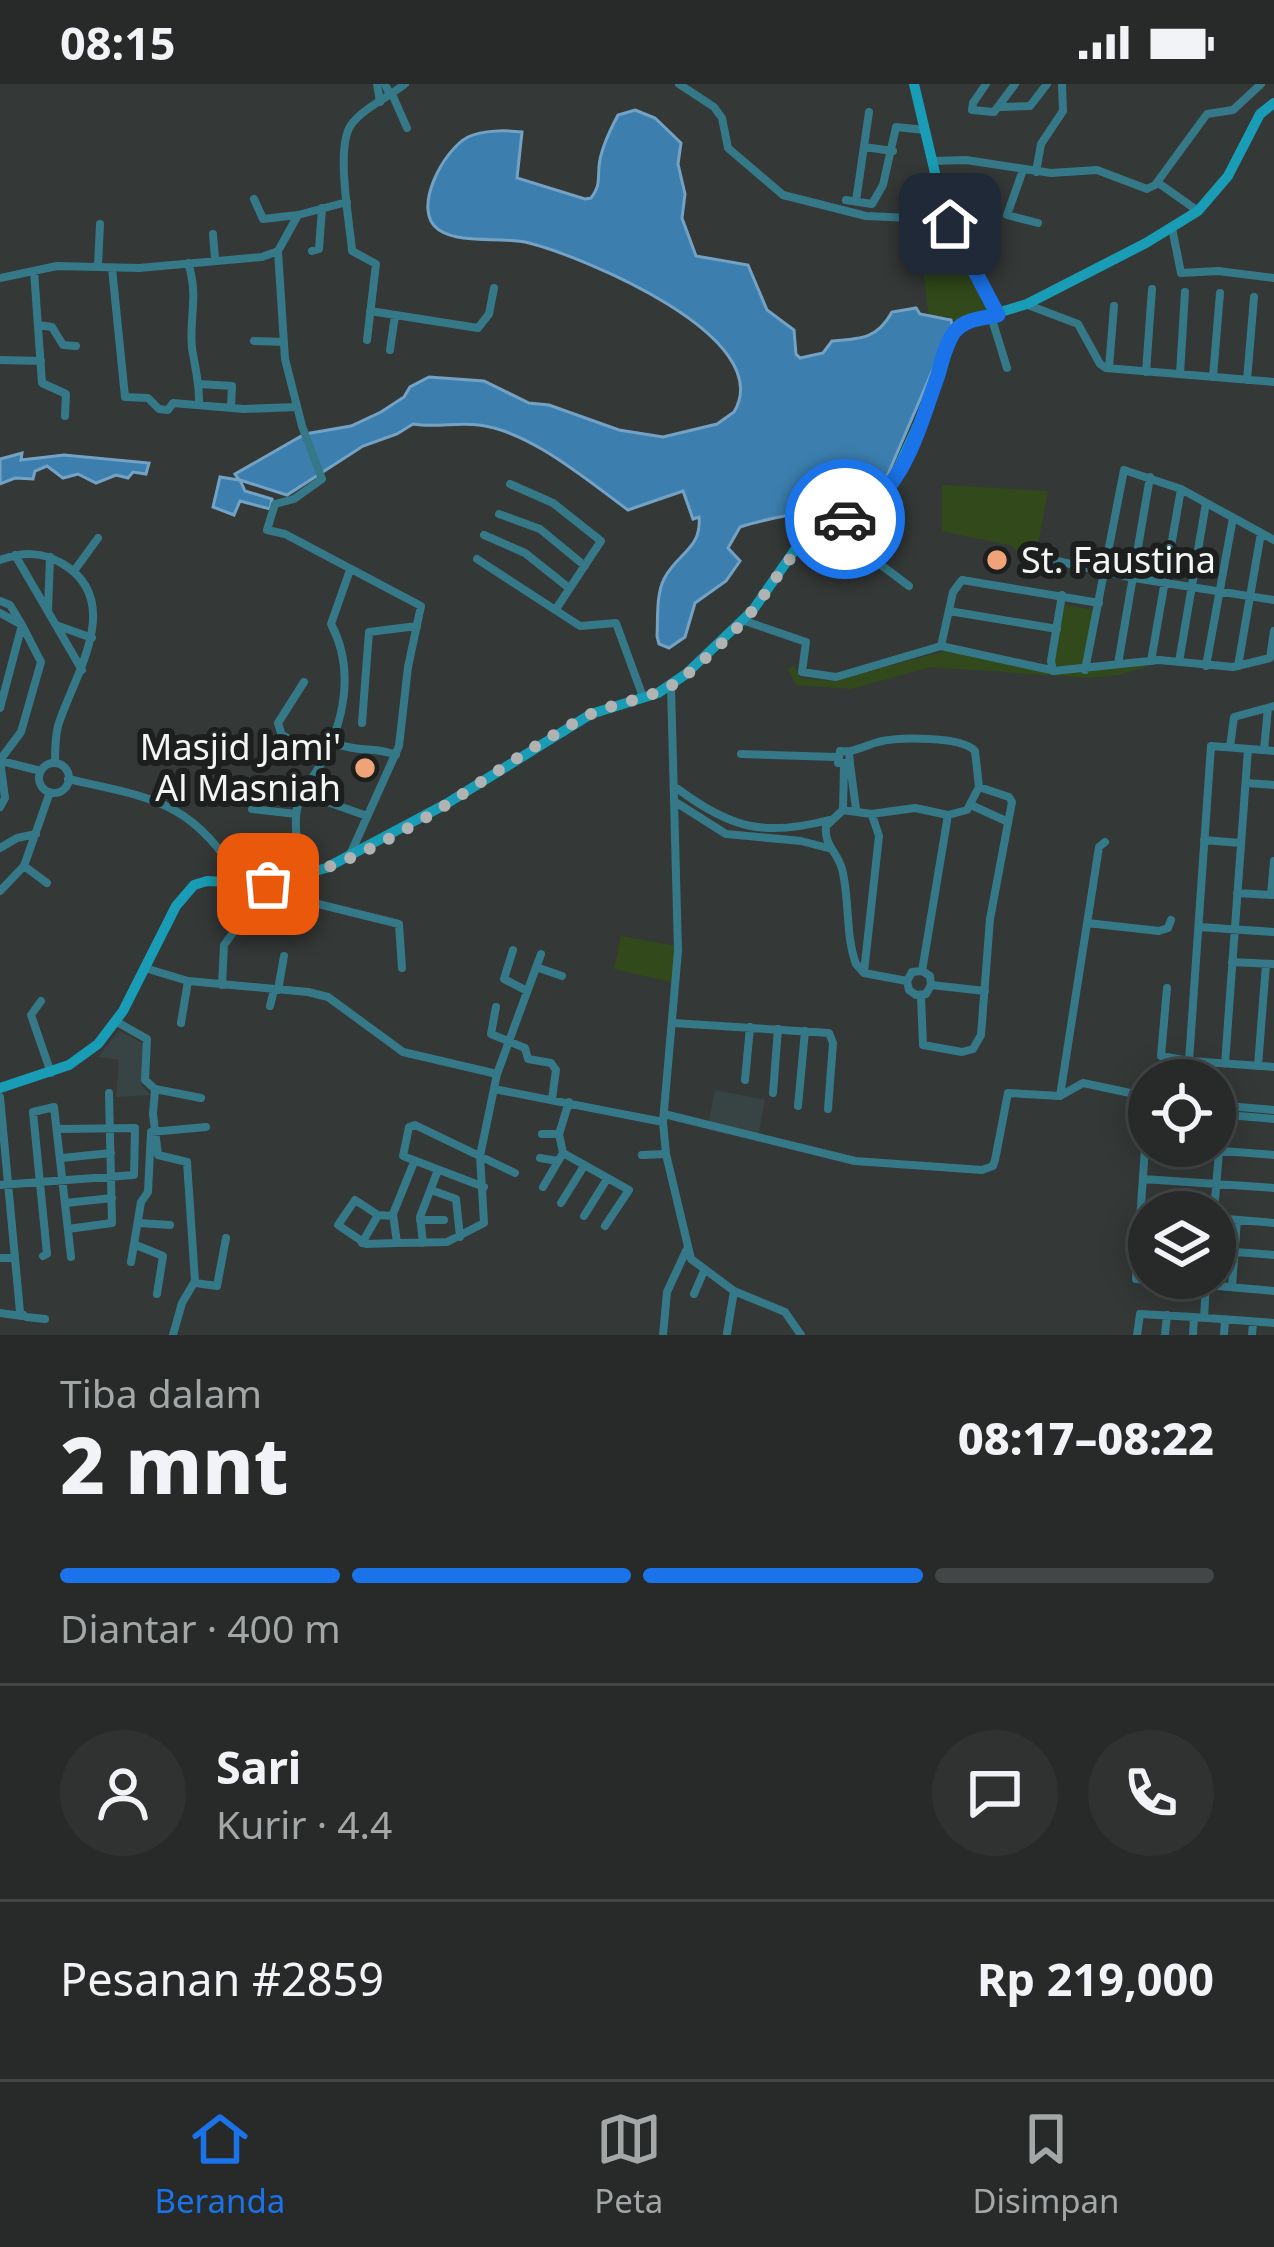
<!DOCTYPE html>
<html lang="id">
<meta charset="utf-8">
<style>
:root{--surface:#272a29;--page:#2f3231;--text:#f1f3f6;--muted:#a4a7a8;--line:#434646;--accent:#1a73e8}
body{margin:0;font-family:"Noto Sans",sans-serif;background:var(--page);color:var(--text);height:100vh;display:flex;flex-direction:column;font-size:45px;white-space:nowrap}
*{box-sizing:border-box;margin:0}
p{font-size:39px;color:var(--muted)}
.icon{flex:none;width:66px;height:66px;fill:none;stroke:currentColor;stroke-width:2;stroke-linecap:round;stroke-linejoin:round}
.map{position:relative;height:1251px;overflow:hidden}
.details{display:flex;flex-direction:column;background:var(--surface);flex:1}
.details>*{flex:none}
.fabs{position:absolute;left:1128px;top:975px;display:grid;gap:24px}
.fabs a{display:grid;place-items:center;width:108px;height:108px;border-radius:50%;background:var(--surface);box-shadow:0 6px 30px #0003,0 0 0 3px var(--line);font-size:60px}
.pin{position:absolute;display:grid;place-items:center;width:102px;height:102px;color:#fff;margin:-51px;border-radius:24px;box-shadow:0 6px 18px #0006}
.courier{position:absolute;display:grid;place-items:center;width:120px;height:120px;margin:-60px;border:9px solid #1a73e8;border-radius:50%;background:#fff;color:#222;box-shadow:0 3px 15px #0007}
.overview em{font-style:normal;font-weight:800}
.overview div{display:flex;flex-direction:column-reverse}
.overview{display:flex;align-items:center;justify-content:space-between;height:204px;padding:0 60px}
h1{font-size:78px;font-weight:800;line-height:90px}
.bar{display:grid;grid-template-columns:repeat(4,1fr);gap:18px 12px;align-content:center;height:144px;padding:0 60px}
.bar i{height:15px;border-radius:9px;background:var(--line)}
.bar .on{background:var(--accent)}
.bar p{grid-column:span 4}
.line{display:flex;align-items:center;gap:30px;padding:0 60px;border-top:3px solid var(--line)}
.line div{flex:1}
.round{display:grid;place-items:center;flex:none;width:126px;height:126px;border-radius:63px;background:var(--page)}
.status{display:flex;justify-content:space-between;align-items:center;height:84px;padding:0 60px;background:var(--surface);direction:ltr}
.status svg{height:33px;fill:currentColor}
.tabs{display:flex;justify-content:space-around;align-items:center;height:168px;border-top:3px solid var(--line);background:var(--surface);font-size:33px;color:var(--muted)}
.tabs a{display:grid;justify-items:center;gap:6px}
.tabs .on{color:var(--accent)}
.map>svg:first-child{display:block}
.built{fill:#384443}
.green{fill:#324a1b}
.water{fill:#3c7faf;stroke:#73a2c4;stroke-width:3}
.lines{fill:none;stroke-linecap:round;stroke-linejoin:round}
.street{stroke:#357988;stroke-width:8}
.secondary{stroke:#199db6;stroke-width:10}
.done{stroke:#b0b3b2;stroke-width:12;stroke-dasharray:0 21.6}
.route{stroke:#1a73e8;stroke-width:15}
.poi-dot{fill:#f0a378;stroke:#1d1f1e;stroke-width:4.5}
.labels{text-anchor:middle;stroke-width:12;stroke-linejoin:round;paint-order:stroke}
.poi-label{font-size:36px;fill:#f2f5f4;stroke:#1d1f1e;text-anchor:start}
</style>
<div class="status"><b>08:15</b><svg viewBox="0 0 49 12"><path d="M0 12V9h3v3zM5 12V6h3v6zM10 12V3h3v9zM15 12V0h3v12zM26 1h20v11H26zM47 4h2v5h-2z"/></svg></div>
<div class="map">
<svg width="1274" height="1251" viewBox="0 0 1274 1251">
<rect width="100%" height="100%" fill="#343837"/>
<path class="built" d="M119,947L146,961L142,1002L151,1011L116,1013L119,976L98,973Z
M715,1006L765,1016L758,1052L708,1042Z"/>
<path class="green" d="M959,166L992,227L954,238L947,232H929L921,172Z
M942,401L1048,407L1036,471L1014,465L1013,462L942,447Z
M1064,521L1094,526L1084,584L1054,582Z
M945,567L1062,589L1155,580L1119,591L1089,594L931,583L851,605L796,601L788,585L794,582L800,594L832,597Z
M621,852L676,862L675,899L614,885Z"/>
<path class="water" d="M635,26L655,34L681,59L678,80L685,110L682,134L696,172L748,181L767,226L794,246L796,270L800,274L823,269L832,257C861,255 877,255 892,228L916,224L920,230L951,236L952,241L885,397C843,428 788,427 740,443L728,464L740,477L726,497L695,519L685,553L669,564L659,560L657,552C658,535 656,511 664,495C677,469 702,465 699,433L693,435L683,407L628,426C588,397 530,347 479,341C456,338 436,344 413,340L397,350L363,362L287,411L240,396L245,407L272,415L270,425L240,417L234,431L213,423L220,393L239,396L235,390L305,350L351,342L381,328L404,313L410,303L429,293L484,297L529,319L549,321L619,346L663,353L717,340L734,328C779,253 581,172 529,159C501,152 462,161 439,146C410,127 444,65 468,53C483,46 506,46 522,48L517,94L585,115L591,114C600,102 598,97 599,83C600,66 610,46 618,31Z
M22,369L21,376L64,371L149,379L146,390L133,388L128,394L116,391L96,399L78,390L63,394L47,382L35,387L33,395L15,394L0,400V375Z"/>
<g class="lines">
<path class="street" d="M377,0L380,18
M385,0L390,11
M679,0L714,23L722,34L728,64L783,111L866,132L911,134L944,127
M986,0L973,19L972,26L994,28L1015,0
M392,10L407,44
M1000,23L1030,22L1047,0
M864,63L893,67
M932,77L966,76L1051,89L1097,86L1147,105L1155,101L1207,30L1233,26L1261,0
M1023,86L1007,131L1038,139
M1036,88L1041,60L1063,27L1062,0
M1157,98L1198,127
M254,115L263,135L298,131
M846,116L872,120L883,101L896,43L925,46
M856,117L869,28
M904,135L910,168
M1172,144L1181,189L1218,187L1274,194
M213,150L215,175
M278,167L285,275L302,342L322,395L294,415L275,420L267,446L285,450L421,522L408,583L399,662L349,773
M312,167L319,165L322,124
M188,179C199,212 189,232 192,264C195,284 200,300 199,321
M98,182L100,140
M112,184L125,313L148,314L159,325L168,326L173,319L244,325L297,323
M34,187L42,299L66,310L65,332
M0,194L57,182L139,184L262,173L278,167L298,131L347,118
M1028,221L1078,240L1100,280L1106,284L1274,298
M370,227L478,244L489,230L494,204
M991,232L1007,284
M39,241L52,243L63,261L76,262
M367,256L376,180L352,167C350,139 335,64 351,41C362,25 390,12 405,0
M254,257L284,258
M390,266L395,231
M0,276L41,277
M1109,284L1114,222
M1146,288L1152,205
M1180,290L1185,208
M1213,293L1220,209
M1247,296L1254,213
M200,300L232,302L231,324
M510,400L553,419L601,457L556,525
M499,430L540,445L585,482
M828,441L909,502
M484,451L525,469L569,504
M15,471L82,586
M477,475L580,542L616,539L643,613
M1048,475L1134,494L1274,516
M0,476C22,468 42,467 63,480C126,518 73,593 58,642C55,654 55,666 55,679
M74,487L98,454
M1062,511L1051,577L1053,587L1159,576L1233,583L1270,574L1274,547
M0,517L10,521L22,541L0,624
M48,527L50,473
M949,527L1057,545
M0,529L22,541L41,578L21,648L0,676L5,714L0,723
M742,536L806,558L802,588L836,593L941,562L953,508L962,496L1099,519
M56,541L92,554
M941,562L1051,586
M1151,577L1181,405
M1179,578L1206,419
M1118,580L1150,393
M1206,582L1233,434
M1238,582L1261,449
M1085,586L1124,386L1181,405L1274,456
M671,602L678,867L663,1038L666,1070L691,1175L734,1207L785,1228L801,1251
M362,639L369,548L417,542
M282,652L278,639L304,598
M289,655L284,652L279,659L285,662L289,655C312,654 326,659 348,663C365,667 379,664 396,671
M1230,663L1234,633L1274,622
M1264,666L1268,624
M1274,667L1211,662L1189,977L1274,983
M849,669L850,679H838L840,667C853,669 864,662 878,658C898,653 962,652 975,667L979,703L967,726L948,731L915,724L871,730L843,726L826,742C824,762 837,767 842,785C850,816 845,850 856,880L864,889L907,897
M741,670L836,673
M1,677L41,687
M39 694a15 15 0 1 1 30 0a15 15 0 1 1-30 0Z
M850,680L856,725
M68,695C161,716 190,717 244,800
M1246,699L1274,701
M279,700L303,705
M678,705C730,744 764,753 829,736
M302,709L367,732
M677,719L726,750L801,757L828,764
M971,721L1006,737
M252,725L296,730
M843,726L844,682
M1204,756L1240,759
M0,764L17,754L36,750
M24,782L47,799
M303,791C300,771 293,745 297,725C301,708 310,698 319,683C345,639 355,585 331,540L350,486
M282,798L290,813L399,840L402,884
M0,807L24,782L50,708
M1237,809L1274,811
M1271,811L1274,777
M1087,839L1159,847L1168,844L1171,836
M1199,843L1274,848
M513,866L504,895L527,907
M1232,878L1274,880
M536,883L562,892
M145,884L188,897L308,908L328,913L403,968L497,990
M922,887L948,731
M864,888L879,752L872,731
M222,901L224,861L243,835L252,801
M931,901L930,892L922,887L912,888L907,897L909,906L916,911L926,910L931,901L985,907
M1167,904L1161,972L1189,977
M278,906L284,872
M921,912L923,961L962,968L973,965L981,951L990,835L1012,718L1009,713L979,703
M41,917L31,931L51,989
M270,922L274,906
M496,923L491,950L525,964L528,975L551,979L556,986L552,1015
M117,938L147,955L145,996L155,1005L153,1030L158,1071L187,1078L195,1197L182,1219L173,1251
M181,939L188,897
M673,939L829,949L833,959L828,1025
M1225,980L1248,665
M1258,982L1266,880
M745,996L750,943
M155,1005L201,1014
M494,1005L663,1038
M773,1009L778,945
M1060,1012L1099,763L1105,758
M0,1013L20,1228L26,1233L45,1235
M569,1018L559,1050L563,1069L629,1106L605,1142
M1215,1021L1274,1026
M798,1022L805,947
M664,1030L855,1077L982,1086L993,1082L995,1076L1008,1009L1060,1012L1083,999L1149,1013
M1215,1030L1274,1035
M542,1050H559
M1149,1061L1145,1063L1136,1195L1274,1207
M1156,1062L1274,1071
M642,1071L666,1070
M62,1074L111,1069
M540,1074L558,1077
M414,1078L393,1130L397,1159L447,1158L484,1139L480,1072L497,990L541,870
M1143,1095L1274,1104
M0,1101L134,1091L135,1044L59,1045
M484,1103L403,1072L409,1043L415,1041L515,1089
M543,1103L563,1069
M431,1106L456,1115L460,1153
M66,1119L112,1114
M561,1119L584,1082
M1214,1128L1219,1067
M393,1132L378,1131L355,1116L338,1141L366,1160L397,1159
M584,1132L607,1095
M1215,1134L1274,1139
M420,1136H444
M139,1139L170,1141
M68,1145L112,1139L109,1009
M362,1159L378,1131
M423,1159L420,1133L438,1086
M136,1161L163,1172L157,1210
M1235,1168L1274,1171
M43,1172L47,1170L33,1028L54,1023L71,1173
M0,1174H15
M131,1178L141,1118L148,1108L151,1048L206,1043
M195,1199L217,1202L226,1154
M1232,1202L1237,1136
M694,1210L704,1187
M0,1229L22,1232
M1204,1234L1206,1200
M727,1249L734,1207
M663,1251L667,1208L686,1167
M1137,1251L1140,1230L1194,1233
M1165,1251L1167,1231
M1193,1251L1194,1233L1274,1239
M1224,1251L1225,1236
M1252,1251L1253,1238"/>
<path class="secondary" d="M914,0L944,127L998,231
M0,1004L69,981L98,960L123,927L176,822L194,801L207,797L269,800L326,784L446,720L591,630L658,609L686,590L753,526L799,460L828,441L874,422L887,408L926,323L955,247L967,238L1027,220L1146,159L1198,127L1228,92L1260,30L1274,19"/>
</g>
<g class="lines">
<path class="done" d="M268,800C383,780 483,689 583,634C616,616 654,617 684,593C707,573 737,547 756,522C784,485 798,452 845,435"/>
<path class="route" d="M845,435C902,416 919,343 938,291C942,277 946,258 955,247C965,235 984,234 998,231L950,140"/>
</g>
<g class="poi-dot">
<circle cx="997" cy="476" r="12"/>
<circle cx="365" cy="684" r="12"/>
</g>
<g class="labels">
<g class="poi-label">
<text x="1021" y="489">St. Faustina</text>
<text x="341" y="676" text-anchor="end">Masjid Jami'<tspan x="341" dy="41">Al Masniah</tspan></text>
</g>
</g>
</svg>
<div class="fabs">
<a><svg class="icon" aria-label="locate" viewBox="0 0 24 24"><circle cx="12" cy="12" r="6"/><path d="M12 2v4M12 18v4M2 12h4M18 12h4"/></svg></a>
<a><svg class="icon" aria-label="layers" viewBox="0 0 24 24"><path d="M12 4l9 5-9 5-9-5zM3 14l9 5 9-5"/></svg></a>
</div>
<div class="pin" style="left:268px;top:800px;background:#ea580c"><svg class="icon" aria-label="bag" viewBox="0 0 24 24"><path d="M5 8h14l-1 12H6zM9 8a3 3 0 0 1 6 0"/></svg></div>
<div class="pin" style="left:950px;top:140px;background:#1f2937"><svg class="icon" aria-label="home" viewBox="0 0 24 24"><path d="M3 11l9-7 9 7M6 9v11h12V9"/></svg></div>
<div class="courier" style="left:845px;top:435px"><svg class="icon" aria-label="car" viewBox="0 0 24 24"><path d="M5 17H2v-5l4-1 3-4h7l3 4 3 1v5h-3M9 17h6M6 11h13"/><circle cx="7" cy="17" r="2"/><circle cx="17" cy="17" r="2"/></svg></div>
</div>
<section class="details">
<div class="overview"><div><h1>2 mnt</h1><p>Tiba dalam</p></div><em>08:17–08:22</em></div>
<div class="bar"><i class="on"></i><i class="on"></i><i class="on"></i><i></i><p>Diantar · 400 m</p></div>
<div class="line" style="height:216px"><a class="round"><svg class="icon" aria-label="person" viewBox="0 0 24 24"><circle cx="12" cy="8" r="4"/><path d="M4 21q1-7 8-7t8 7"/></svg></a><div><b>Sari</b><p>Kurir · 4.4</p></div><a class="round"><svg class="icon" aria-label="chat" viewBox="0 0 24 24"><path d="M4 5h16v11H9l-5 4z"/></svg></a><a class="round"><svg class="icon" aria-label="phone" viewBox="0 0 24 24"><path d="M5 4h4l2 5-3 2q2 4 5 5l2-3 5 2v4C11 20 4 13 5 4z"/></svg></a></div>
<div class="line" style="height:156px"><div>Pesanan #2859</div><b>Rp 219,000</b></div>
</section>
<nav class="tabs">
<a class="on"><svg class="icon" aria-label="home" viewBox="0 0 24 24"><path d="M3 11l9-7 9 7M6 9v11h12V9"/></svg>Beranda</a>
<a><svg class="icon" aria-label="map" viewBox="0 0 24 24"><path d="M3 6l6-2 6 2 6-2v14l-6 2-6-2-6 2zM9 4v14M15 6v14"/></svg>Peta</a>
<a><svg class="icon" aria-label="saved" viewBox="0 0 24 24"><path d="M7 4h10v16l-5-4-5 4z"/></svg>Disimpan</a>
</nav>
